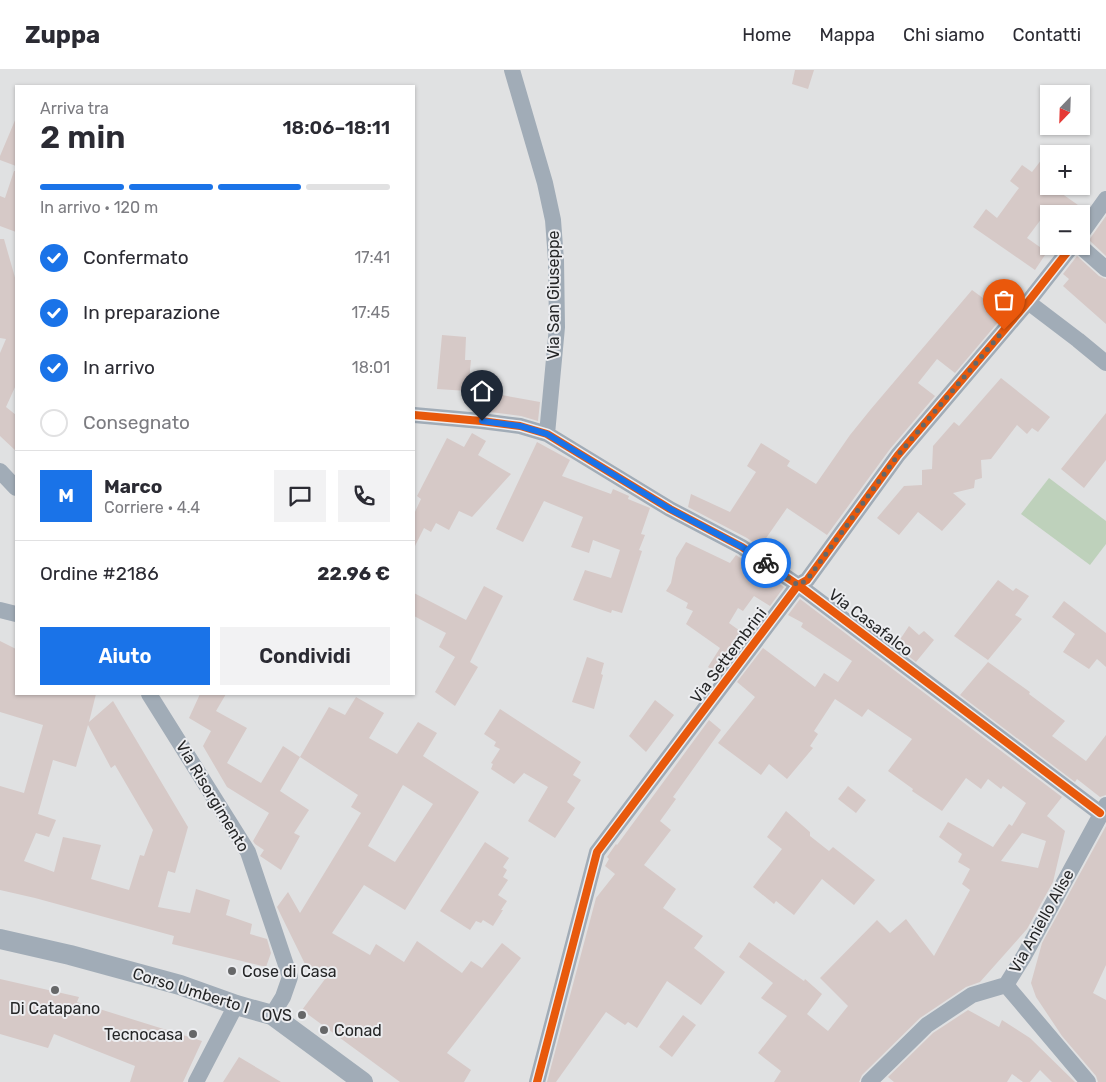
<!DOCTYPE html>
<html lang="it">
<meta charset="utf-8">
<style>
:root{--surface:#fff;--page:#f2f2f3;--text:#2b2b33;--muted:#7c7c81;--line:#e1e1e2;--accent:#1a73e8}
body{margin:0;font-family:Rubik,sans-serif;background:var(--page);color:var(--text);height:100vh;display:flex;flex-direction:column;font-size:19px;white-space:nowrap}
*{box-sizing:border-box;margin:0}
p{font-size:16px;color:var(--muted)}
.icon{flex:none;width:28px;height:28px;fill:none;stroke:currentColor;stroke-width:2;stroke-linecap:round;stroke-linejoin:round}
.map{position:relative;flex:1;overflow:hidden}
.panel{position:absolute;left:15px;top:15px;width:400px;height:610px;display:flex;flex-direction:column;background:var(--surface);border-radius:0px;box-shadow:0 1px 4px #0004}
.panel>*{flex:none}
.needle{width:32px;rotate:203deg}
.controls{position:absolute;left:1040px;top:15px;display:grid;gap:10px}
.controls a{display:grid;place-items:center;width:50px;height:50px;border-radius:0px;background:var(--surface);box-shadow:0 1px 4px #0004;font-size:25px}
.pin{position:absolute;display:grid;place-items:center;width:42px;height:42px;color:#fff;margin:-51px -21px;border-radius:50% 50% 50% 0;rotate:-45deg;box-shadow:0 0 5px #0007}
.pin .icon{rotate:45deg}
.courier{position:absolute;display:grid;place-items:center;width:50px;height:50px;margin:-25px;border:4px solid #1a73e8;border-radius:50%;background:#fff;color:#222;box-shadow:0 1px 6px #0007}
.overview em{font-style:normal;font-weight:600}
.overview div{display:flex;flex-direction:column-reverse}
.overview{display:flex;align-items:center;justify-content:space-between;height:85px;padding:0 25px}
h1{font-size:32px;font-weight:600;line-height:38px}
.bar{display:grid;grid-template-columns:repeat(4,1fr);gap:8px 5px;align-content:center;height:60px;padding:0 25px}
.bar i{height:6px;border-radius:4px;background:var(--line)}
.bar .active{background:var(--accent)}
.bar p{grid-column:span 4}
.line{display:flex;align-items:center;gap:12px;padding:0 25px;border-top:1px solid var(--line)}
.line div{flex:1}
.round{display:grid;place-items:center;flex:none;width:52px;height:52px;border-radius:0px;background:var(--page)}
ol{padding:0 25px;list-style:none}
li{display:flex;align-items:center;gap:15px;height:55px}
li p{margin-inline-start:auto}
li .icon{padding:5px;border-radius:50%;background:var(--accent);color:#fff;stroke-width:4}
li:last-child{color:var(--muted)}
li i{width:28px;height:28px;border:2px solid var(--line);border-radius:50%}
.primary-button{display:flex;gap:10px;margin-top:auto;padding:10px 25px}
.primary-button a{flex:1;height:58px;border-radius:0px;background:var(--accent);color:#fff;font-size:20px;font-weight:600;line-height:58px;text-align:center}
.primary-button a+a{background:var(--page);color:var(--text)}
header{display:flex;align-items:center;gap:30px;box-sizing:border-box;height:70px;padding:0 25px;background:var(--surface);border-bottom:1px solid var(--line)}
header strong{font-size:24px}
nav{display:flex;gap:28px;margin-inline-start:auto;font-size:18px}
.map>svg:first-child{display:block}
.pitch{fill:#bed1bb}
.building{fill:#d6c9c7;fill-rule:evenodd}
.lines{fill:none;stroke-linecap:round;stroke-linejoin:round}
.minor{stroke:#a1acb7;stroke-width:16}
.tertiary{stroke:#a1acb7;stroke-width:20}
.cycleway-casing{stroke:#ecedf0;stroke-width:11}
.cycleway{stroke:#e8590c;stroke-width:8}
.done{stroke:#666768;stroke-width:5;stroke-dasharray:0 9}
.route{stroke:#1a73e8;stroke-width:6}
.poi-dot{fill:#666768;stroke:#ecedf0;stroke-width:2}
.labels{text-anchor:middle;stroke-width:4;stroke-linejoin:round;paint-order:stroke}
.street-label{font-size:16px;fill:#252627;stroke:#ecedf0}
.poi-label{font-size:16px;fill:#252627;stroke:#ecedf0;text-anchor:start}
</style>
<header>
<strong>Zuppa</strong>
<nav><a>Home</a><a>Mappa</a><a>Chi siamo</a><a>Contatti</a></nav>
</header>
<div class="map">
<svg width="1106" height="1012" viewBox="0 0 1106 1012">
<rect width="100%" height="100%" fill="#e0e1e2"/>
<path class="pitch" d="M1049,408L1106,451V474L1090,495L1021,444Z"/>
<path class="building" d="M795,0H814L808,19L792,14Z
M16,48V96L0,90V86Z
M1049,80V116H1051L1078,135L1072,144H1045L1027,168L1047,182L1035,200L973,157L986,139L997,148L1019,118L1010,111L1022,95L1032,102Z
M14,101H16V162L0,156V126L5,128Z
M1106,146V186L1089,170Z
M0,169H4L16,211V315L6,337L16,345V381L0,366V283L6,269L0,268Z
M1077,186L1099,206L1106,209V254L1063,216L1069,209L1063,204Z
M972,220L1005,244L955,303L937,289L918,313L935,326L890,379L827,465L787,438L760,477L747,468L688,437L691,424L730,442L756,402L747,396L761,373L790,391L787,396L816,414L850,365L871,339Z
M442,265L466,267L465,290H471L468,321L437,319Z
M1001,308L1050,347L1038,362L1032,358L1027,364L1017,355L991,389L981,390L982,408L975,410L974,418L953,423L966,434L942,461L918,442L899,465L877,448L904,416L922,415V400L932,399L933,376L954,352L959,356Z
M485,322L540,332L538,351L521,346L482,341Z
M1106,343V390L1084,418L1061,399Z
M472,363L486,371L478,385L511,404L472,447L459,441L449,460L436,453L431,462L424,458L414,478V444L421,429L417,426L447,368L464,377Z
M537,372L570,390L562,406L611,424L613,419L629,426L628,429L650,438L641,464L645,465L639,480L642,481L622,543L612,540L611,543L573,530L585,500L611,508L620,480L593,470L589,483L571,477L583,447L544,431L523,472L496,459Z
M686,472L730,493L736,485L784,517L770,536L754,526L743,541L738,538L729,553L747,566L718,604L708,597L720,578L686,554L693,541L686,538L688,533L666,521L671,513L676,488Z
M998,510L1013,521L1016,518L1029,526L1015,545L1022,549L988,590L954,566Z
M484,516L503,526L470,592L478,597L455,636L435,622L455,587L439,577L446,563L414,546V523L466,550Z
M800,529L1062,727L1047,746L1065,761L1053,812L1027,859L980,912L966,917L920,948L862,1005L859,1012H774L781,1001L758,983L787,946L761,928L773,913L739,887L749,872L804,911L805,909L822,924L807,944L828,961L848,936L820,908L877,850L890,863L906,849L934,886L970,820L962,814L970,799L958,792L962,784L939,767L948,752L993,777L1009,754L1012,756L1026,733L1003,716L1001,719L988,709L981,719L966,708L942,741L912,721L913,719L888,701L912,669L868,639L862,647L835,629L814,661L818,664L810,676L813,678L787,709L769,694L761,705L718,673L755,627L737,612L763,578L815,617L824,603L838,612L852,591L801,557L803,553L788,545ZM1022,763L1046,771L1038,798L1001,791Z
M1064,531L1106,563V597L1097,589L1089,599L1063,582L1075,564L1052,547Z
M909,556L919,565L924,561L934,570L916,592L902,581L901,568Z
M0,571L16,579V624H96L89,652L113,631L188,757L175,803L168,801L158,837L190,843L196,819L230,830L226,845L252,854L250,864L267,869L271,883L266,897L172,874L174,866L35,828L0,820V716L24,723L43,655L0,642ZM88,655L111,698L115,695L153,760L144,786L140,785L129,820L91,809L101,775L63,767L54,802L24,791L36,763L49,767L56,750L38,744L53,690L76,697Z
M587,587L604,593L601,604L603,605L594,639L572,632Z
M988,592L1030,622L1029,624L1065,651L1052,666L1086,691L1106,665V725L1100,727L1077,709L1075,712L960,625Z
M200,624H226L216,641L247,658L227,693L261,713L283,676L300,687L280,721L309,740L294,763L300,766L281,800L260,786L264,780L255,774L253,771L269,743L227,717L203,676L211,661L189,648Z
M356,627L384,643L369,668L397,684L418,652L437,663L423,686L479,722L405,840L364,815L332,863L370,885L376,874L404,892L417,871L462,903L471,891L482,898L502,873L521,888L447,983L471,1000L464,1012H400L302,940L328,905L305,894L277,837L288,822L300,843L361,743L351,737L358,725L300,687L329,637L345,645ZM403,715L433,734L395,792L368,776Z
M655,630L674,645L646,682L629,666Z
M500,639L581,692L573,705L581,710L567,732L575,738L555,768L528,751L548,717L524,703L514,714L491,699L493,694L491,693L500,679L494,676L496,672L484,664Z
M709,650L721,660L673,727L676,729L660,751L671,760L644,795L676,819L663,838L703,866L694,878L725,902L701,935L667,911L637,958L628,952L625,955L606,942L556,1012H547L596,828L615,804L605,796L609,789L607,787L616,774L617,775Z
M848,716L866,730L856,743L838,729Z
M786,741L810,762V766L829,781L833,777L875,810L854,835L822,809L794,845L776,831L774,834L753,817L782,779L767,767Z
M1106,756V895L1093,923L1106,930V1012H1098L1096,1006L1062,966L1036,927L1031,913L1042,873Z
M485,772L509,788L503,797L507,800L503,807L508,810L498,825L507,831L501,840H503L493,856L483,850L481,853L476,851L470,860L440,841Z
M0,909L79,927L77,932L202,971L183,1012H130L135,996L54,964L48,978L0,964Z
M968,940L999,957L1002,950L1030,968L1075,1012H1052L1040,1000L1030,1012H1023L1012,1004L1007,1012H894L888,1007L933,963Z
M683,945L696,955L672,987L659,977Z
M239,987L281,1012H223Z"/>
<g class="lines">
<path class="minor" d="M512,0L545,113L553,150L556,190L557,257L547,364
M1081,164L1106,129
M1080,176L1106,199
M1028,232L1078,270L1106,293
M414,345L481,351L520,356L547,364L670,439L742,477L798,515L1100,743
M0,401L16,418
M0,540L16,544
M149,624L248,782L290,907L283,927L272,945
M1006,915L1088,1012
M196,1012L236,935
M537,1012L597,782L798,515L807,510L898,385L1028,232L1072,176
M869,1012L927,955L972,925L1006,915L1024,886L1106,735"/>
<path class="tertiary" d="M0,869L70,885L180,915L236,935L272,945L363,1012"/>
<g class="cycleway-casing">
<path id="cycleway" d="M414,345L481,351L520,356L547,364L670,439L742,477L798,515L1100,743
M537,1012L597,782L798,515L807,510L898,385L1028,232L1072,176"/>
</g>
<use href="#cycleway" class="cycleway"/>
</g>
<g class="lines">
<path class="done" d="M766,493L798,515L807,510L898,385L1004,260"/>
<path class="route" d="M482,351L520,356L547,364L670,439L742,477L766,493"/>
</g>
<g class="poi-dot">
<circle cx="232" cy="901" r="5"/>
<circle cx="55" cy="920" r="5"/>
<circle cx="302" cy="945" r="5"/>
<circle cx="324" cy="960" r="5"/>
<circle cx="193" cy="964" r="5"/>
</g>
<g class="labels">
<g class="street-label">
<text transform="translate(553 225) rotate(-90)" y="6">Via San Giuseppe</text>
<text transform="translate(871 552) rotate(37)" y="6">Via Casafalco</text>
<text transform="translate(728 585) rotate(-53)" y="6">Via Settembrini</text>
<text transform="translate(213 726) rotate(59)" y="6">Via Risorgimento</text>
<text transform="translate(1041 851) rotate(-61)" y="6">Via Aniello Alise</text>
<text transform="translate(191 920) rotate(17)" y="6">Corso Umberto I</text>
</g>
<g class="poi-label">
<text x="242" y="907">Cose di Casa</text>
<text x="55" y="944" text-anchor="middle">Di Catapano</text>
<text x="292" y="951" text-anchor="end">OVS</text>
<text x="334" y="966">Conad</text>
<text x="183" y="970" text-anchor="end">Tecnocasa</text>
</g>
</g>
</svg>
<div class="controls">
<a><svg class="needle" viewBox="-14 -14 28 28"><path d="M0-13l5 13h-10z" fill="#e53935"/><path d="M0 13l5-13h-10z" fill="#7c7c81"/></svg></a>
<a>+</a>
<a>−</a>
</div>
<div class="pin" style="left:1004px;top:260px;background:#ea580c"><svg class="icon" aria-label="bag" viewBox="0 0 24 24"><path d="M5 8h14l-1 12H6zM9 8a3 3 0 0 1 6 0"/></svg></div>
<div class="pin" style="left:482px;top:351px;background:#1f2937"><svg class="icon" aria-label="home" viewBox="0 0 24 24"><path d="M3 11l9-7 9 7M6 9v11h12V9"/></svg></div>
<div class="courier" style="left:766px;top:493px"><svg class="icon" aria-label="bike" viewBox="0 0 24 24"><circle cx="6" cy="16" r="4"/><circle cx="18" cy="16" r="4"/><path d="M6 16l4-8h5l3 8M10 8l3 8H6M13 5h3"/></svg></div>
<section class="panel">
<div class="overview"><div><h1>2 min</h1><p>Arriva tra</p></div><em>18:06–18:11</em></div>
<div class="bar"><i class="active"></i><i class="active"></i><i class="active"></i><i></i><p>In arrivo · 120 m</p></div>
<ol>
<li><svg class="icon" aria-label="check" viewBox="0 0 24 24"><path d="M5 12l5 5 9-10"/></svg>Confermato<p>17:41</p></li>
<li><svg class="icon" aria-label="check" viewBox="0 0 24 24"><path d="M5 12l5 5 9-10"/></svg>In preparazione<p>17:45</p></li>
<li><svg class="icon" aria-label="check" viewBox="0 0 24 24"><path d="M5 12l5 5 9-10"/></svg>In arrivo<p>18:01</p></li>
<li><i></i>Consegnato</li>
</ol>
<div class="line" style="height:90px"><b class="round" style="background:var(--accent);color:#fff">M</b><div><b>Marco</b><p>Corriere · 4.4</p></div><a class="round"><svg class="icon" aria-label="chat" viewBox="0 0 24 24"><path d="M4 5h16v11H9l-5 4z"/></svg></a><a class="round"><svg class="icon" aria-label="phone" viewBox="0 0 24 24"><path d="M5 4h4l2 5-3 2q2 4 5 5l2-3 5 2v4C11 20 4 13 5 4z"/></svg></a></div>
<div class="line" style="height:65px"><div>Ordine #2186</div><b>22.96 €</b></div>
<div class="primary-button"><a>Aiuto</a><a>Condividi</a></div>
</section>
</div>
